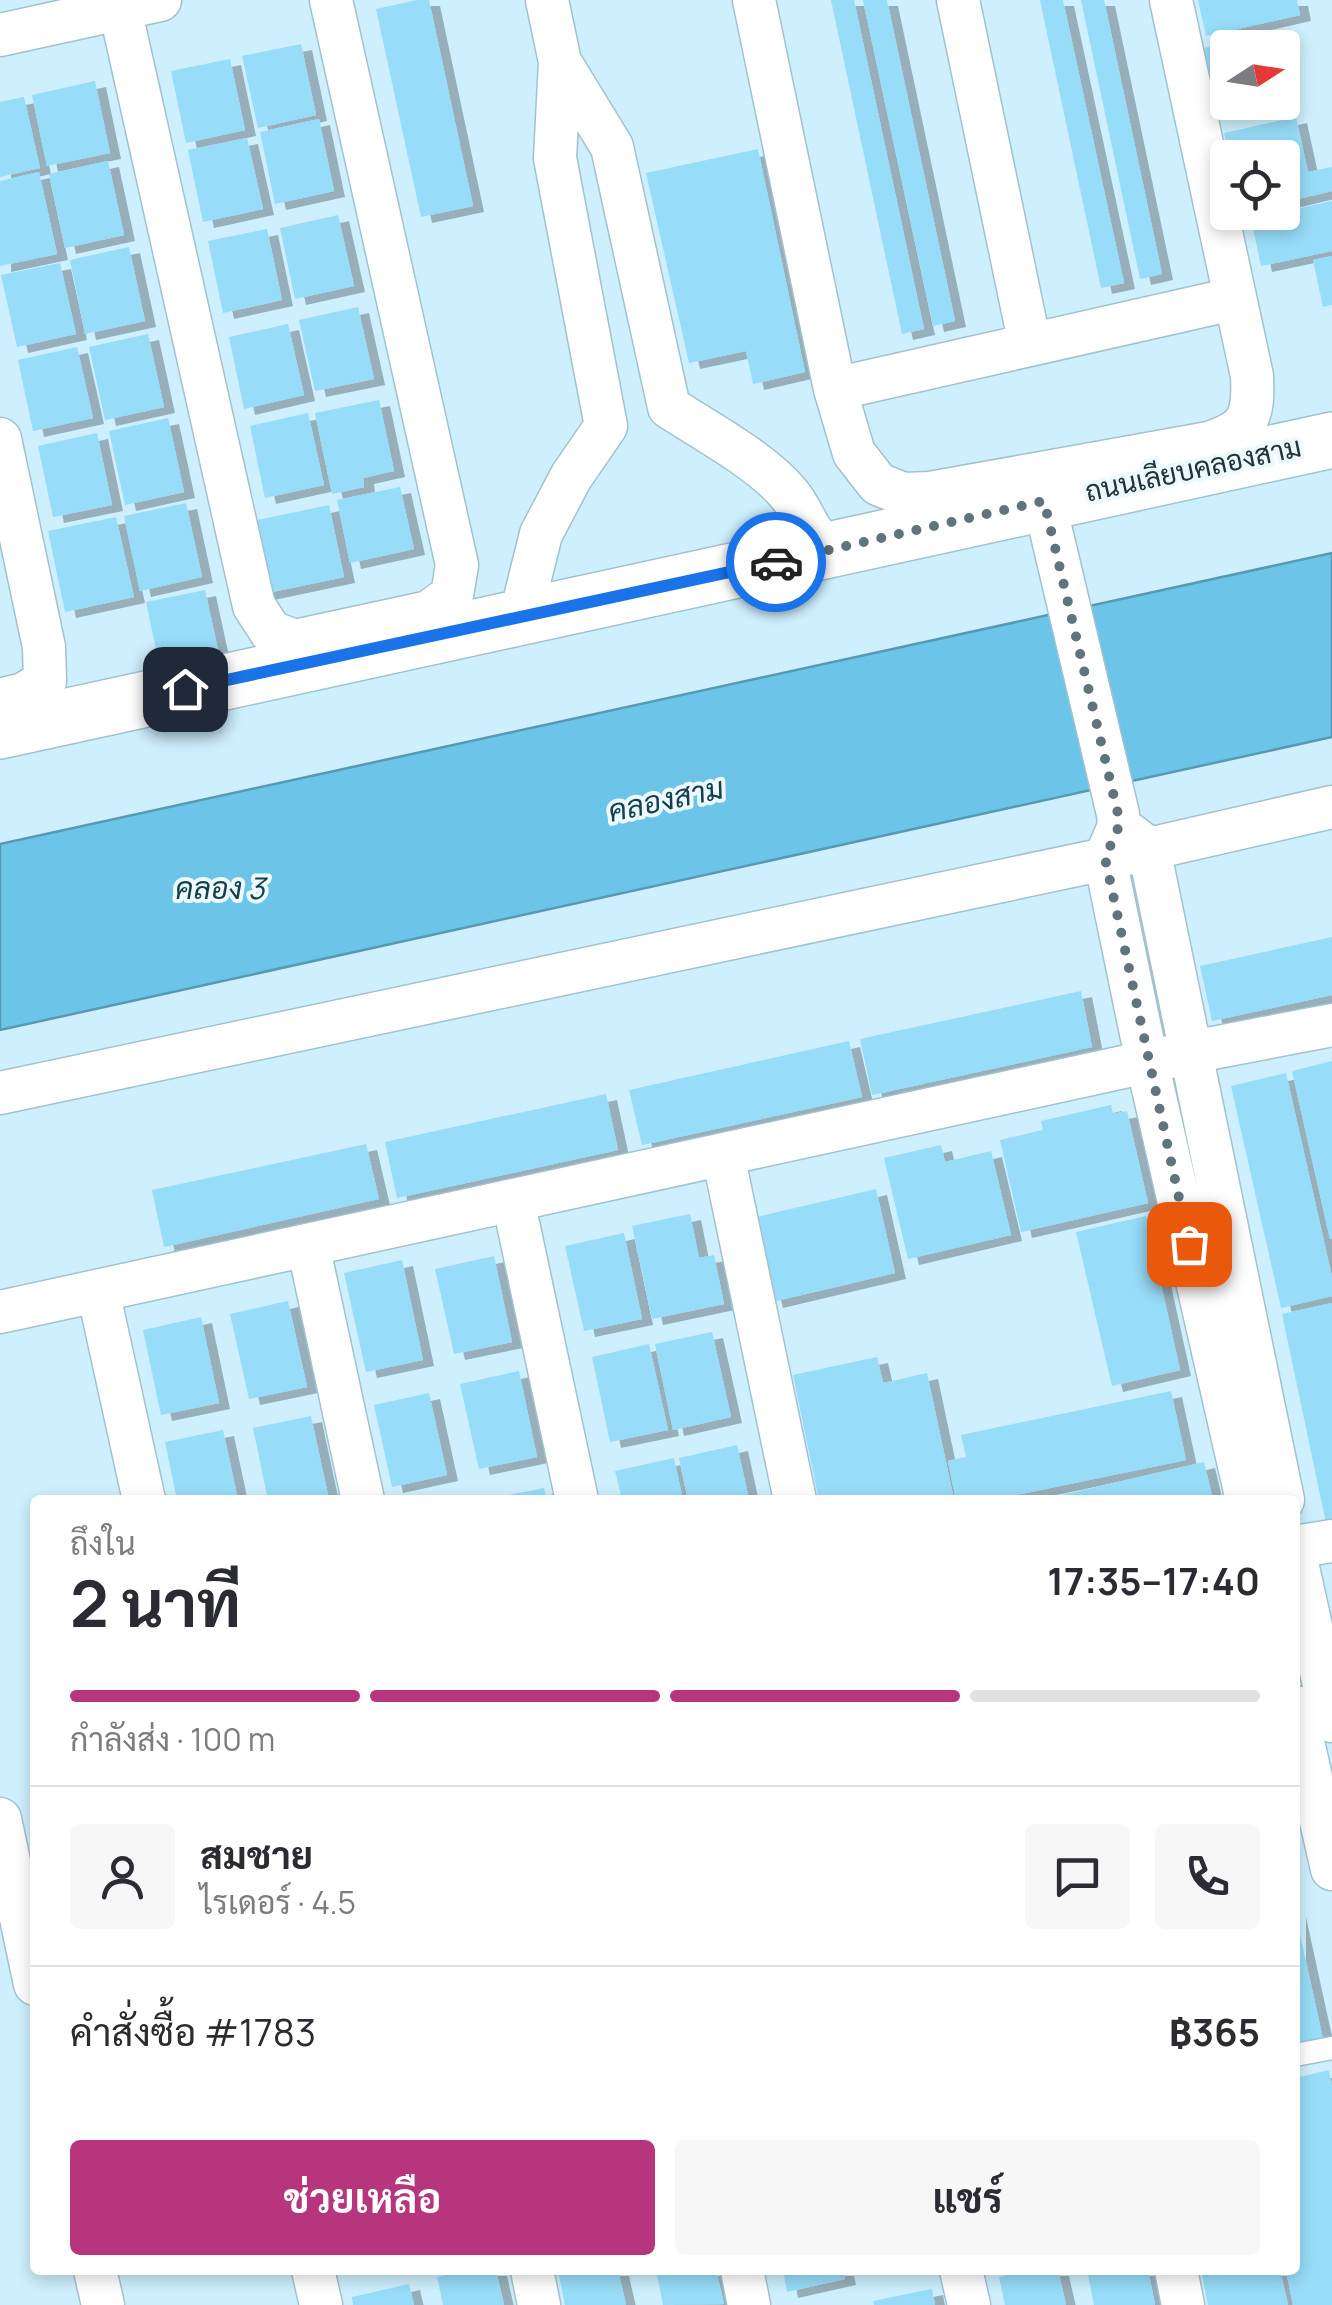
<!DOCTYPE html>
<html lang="th">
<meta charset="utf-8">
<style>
:root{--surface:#fff;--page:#f7f7f7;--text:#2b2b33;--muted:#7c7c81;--line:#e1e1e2;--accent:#b7357d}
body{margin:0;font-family:Manrope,Sarabun,sans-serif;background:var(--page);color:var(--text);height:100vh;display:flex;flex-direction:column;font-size:38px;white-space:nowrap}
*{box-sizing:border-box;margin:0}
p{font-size:32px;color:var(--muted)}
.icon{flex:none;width:55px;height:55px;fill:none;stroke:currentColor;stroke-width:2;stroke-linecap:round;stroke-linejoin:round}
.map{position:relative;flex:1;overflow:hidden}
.panel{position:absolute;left:30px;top:1495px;width:1270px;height:780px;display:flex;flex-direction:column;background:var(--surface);border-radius:10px;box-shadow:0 5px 15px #0003}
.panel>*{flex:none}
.needle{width:65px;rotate:78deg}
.tools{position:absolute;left:1210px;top:30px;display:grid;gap:20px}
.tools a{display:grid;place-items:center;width:90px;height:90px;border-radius:10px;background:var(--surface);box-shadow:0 5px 15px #0003;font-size:50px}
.pin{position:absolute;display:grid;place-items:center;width:85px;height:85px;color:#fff;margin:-42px;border-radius:20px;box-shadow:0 5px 15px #0006}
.courier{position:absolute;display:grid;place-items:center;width:100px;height:100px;margin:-50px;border:8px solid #1a73e8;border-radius:50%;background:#fff;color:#222;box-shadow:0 2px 12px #0007}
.overview em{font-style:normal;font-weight:700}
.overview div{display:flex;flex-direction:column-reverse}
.overview{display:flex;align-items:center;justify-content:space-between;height:170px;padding:0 40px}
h1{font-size:65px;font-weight:700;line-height:75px}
.bar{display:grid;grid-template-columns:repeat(4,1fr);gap:15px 10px;align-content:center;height:120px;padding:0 40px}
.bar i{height:12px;border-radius:8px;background:var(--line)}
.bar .on{background:var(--accent)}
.bar p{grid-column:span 4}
.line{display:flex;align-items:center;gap:25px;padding:0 40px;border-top:2px solid var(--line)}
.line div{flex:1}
.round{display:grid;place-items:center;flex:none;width:105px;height:105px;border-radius:10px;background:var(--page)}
.primary-button{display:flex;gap:20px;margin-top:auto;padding:20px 40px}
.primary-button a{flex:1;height:115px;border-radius:10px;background:var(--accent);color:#fff;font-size:40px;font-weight:700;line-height:115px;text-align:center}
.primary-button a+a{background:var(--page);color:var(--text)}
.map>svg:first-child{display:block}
.water{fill:#6cc5e8;stroke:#5799b3;stroke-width:2.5}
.building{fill:#97dcf8;filter:url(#shadow)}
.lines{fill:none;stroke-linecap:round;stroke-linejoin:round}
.service-casing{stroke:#a2c2cf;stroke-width:25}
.minor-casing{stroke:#a2c2cf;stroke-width:45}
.secondary-casing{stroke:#a2c2cf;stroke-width:58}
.service{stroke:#fff;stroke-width:22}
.minor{stroke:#fff;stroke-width:42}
.secondary{stroke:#fff;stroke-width:55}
.done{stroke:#60747c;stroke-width:10;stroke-dasharray:0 18}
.route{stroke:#1a73e8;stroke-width:12}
.labels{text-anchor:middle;stroke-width:8;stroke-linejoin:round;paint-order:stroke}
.street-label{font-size:28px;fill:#253237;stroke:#ecf9fe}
.water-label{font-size:30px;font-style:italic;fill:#163f4e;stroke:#ecf9fe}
</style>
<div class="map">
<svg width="1332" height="2305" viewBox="0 0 1332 2305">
<defs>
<filter id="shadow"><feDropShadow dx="11" dy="6" stdDeviation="0" flood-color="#0004"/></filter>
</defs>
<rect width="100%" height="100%" fill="#ceeffd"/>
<path class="water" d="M1332,553V737L0,1030V844Z"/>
<path class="building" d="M417,0H429L473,206L421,217L376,9Z
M831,0H854L924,329L902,334Z
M863,0H887L955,321L933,326Z
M1040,0H1063L1124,283L1101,288Z
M1081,0H1104L1162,274L1140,279Z
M1198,0H1297L1300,15L1206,36Z
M1260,36L1262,45L1269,43L1270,48H1228V95L1215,98L1204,48Z
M301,44L316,115L258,128L242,56Z
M230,59L245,130L186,143L171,71Z
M95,81L110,153L47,166L32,95Z
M24,97L40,168L0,177V102Z
M1296,117L1308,172L1332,167V191L1282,203V158H1229L1224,133Z
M319,119L334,191L275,204L260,132Z
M247,138L263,209L203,222L188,150Z
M758,149L805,372L753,384L746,351L689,363L646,173Z
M108,161L124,235L65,248L49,174Z
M39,172L57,254L0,266V181Z
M1332,201V251L1261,266L1251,219Z
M338,215L354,286L295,299L280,228Z
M267,229L282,300L223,313L208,241Z
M129,247L145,321L85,334L70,260Z
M1332,256V305L1323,307L1313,260Z
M60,263L76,334L17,347L1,275Z
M358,307L374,379L315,391L299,320Z
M288,324L304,395L244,409L229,337Z
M148,334L164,407L105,420L89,347Z
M77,347L93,418L33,431L18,360Z
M379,400L394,471L363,478L364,487L332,494L315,413Z
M308,413L324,485L265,498L250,426Z
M168,418L184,492L125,505L109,431Z
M97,433L112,505L53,517L38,446Z
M400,487L414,549L350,563L337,500Z
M186,503L202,577L140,591L124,516Z
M329,505L344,577L263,594L248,522Z
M116,517L134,597L65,612L48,531Z
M205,590L221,664L162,677L146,602Z
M1332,937V995L1212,1021L1200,966Z
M1081,991L1092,1047L872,1095L860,1039Z
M849,1041L862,1097L642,1145L629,1090Z
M1332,1061V1239H1330L1292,1071Z
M1286,1073L1332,1277V1296L1281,1308L1231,1086Z
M606,1094L618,1150L397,1198L385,1142Z
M1111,1105L1113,1114L1127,1111L1148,1203L1021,1232L1000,1140L1043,1130L1041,1121Z
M366,1144L379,1199L164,1247L152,1190Z
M941,1145L945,1162L991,1151L1011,1235L908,1259L884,1158Z
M876,1189L895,1273L772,1302L752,1218Z
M690,1214L699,1258L714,1255L724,1304L652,1319L632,1226Z
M1146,1216L1180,1370L1112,1386L1076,1232Z
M624,1233L642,1319L584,1331L565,1246Z
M494,1256L512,1342L454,1354L435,1269Z
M402,1260L423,1360L366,1372L344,1273Z
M288,1301L307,1387L249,1399L230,1314Z
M1332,1303V1542H1330L1282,1314Z
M201,1317L219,1403L161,1415L143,1330Z
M712,1332L731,1417L673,1430L655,1344Z
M649,1344L668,1430L610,1442L592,1357Z
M877,1357L883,1383L927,1373L954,1500H819L793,1375Z
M519,1371L537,1457L479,1469L460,1384Z
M1171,1391L1186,1460L992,1500H956L948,1461L966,1457L961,1435Z
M429,1393L447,1475L392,1487L374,1405Z
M311,1416L329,1500H268L253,1428Z
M223,1430L238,1500H177L165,1442Z
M737,1445L749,1500H688L679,1458Z
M674,1458L683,1500H622L615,1471Z
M1204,1462L1213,1500H1064L1062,1495Z
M544,1488L547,1500H494V1498Z
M1295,1911L1324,2044L1295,2051Z
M1329,2070L1332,2086V2305H1293L1286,2270H1295V2078Z
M470,2270H496L504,2305H443L437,2277Z
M558,2270H618L626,2305H565Z
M656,2270H716L724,2304L663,2305Z
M783,2270H843L845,2279L787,2292Z
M1030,2270H1058L1066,2305H1005L999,2277Z
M1087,2270H1148L1155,2305H1094Z
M1201,2270H1280L1288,2305H1208Z
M409,2284L414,2305H353L352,2297Z
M932,2289L935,2305H874L873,2301Z"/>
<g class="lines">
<g class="service-casing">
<path id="service" d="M1295,2055L1332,2048"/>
</g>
<g class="minor-casing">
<path id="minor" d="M118,0L254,606L271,632L295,641L429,612L452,595L457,565L331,0
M754,0L835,389L854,453L878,484L903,494L930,493L1209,443C1249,430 1254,417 1252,376L1171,0
M958,0L1030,345
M0,35L160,0
M560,62L612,147L669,407C705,431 762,461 789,494C805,513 808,536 830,550
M835,389L1233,299
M0,439L44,647L45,681L24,694L0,700
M1044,501L1118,814L1119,826L1105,859L1147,1062L1247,1500
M534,615L526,594L541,534L571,477L606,426L555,158L560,62L547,0
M1128,833L1149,849L1283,1500
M0,1093L1105,859L1332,807
M723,1155L795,1500
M513,1200L577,1500
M308,1245L363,1500
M98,1291L144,1500
M0,1312L1192,1052L1332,1025
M1295,1547L1332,1541
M1295,1554L1332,1721
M1295,1707L1332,1869
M0,1819L35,1984
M95,2270L103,2305
M313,2270L321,2305
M532,2270L539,2305
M742,2270L749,2305
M961,2270L969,2305
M1176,2270L1183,2305"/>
</g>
<g class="secondary-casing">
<path id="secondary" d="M0,731L1332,440"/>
</g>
<use href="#service" class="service"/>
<use href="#minor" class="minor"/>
<use href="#secondary" class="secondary"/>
</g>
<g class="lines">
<path class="done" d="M776,562L1044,501L1118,814L1119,826L1105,858L1189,1244"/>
<path class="route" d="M185,689L776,562"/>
</g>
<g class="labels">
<g class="street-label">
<text transform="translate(1193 469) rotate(-12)" y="10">ถนนเลียบคลองสาม</text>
</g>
<g class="water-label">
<text transform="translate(666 800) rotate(-12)" y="10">คลองสาม</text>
<text x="220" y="899">คลอง 3</text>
</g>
</g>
</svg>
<div class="tools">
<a><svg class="needle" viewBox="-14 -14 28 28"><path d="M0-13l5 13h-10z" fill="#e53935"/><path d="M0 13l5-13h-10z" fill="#7c7c81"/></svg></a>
<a><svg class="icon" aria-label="locate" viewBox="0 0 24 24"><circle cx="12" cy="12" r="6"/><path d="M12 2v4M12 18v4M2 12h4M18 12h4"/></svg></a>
</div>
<div class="pin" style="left:1189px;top:1244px;background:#ea580c"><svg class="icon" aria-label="bag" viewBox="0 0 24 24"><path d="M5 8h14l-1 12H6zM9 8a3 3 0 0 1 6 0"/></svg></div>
<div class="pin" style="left:185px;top:689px;background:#1f2937"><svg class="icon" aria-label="home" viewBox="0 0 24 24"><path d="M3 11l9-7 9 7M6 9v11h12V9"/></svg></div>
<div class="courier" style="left:776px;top:562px"><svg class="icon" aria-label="car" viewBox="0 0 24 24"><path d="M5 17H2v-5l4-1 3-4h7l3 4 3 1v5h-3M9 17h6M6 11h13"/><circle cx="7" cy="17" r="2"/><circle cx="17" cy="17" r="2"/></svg></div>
<section class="panel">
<div class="overview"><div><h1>2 นาที</h1><p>ถึงใน</p></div><em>17:35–17:40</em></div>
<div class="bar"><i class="on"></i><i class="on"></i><i class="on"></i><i></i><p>กำลังส่ง · 100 m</p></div>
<div class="line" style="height:180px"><a class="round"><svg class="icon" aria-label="person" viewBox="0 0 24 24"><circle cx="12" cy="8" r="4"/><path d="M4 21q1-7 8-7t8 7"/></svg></a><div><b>สมชาย</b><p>ไรเดอร์ · 4.5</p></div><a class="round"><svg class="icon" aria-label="chat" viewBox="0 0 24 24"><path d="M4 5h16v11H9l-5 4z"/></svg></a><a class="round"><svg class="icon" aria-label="phone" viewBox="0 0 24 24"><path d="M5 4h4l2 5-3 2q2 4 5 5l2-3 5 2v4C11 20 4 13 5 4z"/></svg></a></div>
<div class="line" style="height:130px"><div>คำสั่งซื้อ #1783</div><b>฿365</b></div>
<div class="primary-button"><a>ช่วยเหลือ</a><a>แชร์</a></div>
</section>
</div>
